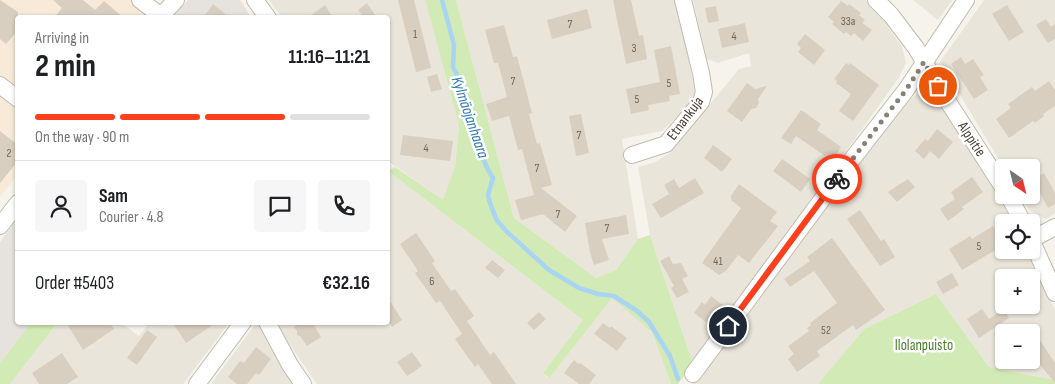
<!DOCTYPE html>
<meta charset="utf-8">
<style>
:root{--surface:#fff;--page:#f6f6f6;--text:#202124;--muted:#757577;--line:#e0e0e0;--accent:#fc3f1d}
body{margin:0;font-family:"Sofia Sans Condensed",sans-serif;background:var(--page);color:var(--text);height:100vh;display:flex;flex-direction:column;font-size:19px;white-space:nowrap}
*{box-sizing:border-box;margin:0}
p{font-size:16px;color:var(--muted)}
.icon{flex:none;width:28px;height:28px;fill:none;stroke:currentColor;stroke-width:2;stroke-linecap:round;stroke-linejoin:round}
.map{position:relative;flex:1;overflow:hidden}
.sheet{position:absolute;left:15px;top:15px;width:375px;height:310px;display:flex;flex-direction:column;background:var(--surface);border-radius:5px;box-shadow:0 1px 4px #0004}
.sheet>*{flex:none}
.needle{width:32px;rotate:145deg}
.buttons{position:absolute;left:995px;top:159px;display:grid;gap:10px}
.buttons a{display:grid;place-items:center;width:45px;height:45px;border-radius:5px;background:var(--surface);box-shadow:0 1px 4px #0004;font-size:25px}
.pin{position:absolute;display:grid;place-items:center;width:42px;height:42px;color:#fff;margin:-21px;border:2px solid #fff;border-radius:50%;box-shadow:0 1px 5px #0007}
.courier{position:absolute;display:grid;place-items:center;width:50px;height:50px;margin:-25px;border:4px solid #fc3f1d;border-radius:50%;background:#fff;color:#222;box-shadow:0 1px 6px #0007}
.head em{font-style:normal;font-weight:700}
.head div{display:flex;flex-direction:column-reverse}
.head{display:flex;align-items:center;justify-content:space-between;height:85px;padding:0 20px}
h1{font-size:32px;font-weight:700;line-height:38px}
.bar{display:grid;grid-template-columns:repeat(4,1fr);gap:8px 5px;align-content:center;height:60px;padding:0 20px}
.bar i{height:6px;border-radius:4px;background:var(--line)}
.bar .on{background:var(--accent)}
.bar p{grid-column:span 4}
.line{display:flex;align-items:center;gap:12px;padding:0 20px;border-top:1px solid var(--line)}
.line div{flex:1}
.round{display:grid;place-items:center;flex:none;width:52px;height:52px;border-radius:5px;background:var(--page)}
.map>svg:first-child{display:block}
.residential{fill:#eae5da;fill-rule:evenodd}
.commercial{fill:#f7ead8}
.industrial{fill:#e6e2dd}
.green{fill:#d2eab5}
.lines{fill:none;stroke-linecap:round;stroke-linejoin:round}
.stream{stroke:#a9d4f2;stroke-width:4.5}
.building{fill:#d8cfc1}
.minor-casing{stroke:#c2bbae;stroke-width:18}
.minor{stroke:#fff;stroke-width:16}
.done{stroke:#878178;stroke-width:5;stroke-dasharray:0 9}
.route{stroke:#fc3f1d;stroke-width:6}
.labels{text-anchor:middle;stroke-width:5;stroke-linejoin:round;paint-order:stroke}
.number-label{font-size:12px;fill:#6e675b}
.street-label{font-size:15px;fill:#4b4439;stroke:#fff}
.park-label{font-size:15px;fill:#4a7f2a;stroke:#fff}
.water-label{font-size:16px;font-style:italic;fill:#2e7ab2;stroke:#fff}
</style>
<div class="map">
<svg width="1055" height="384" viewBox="0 0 1055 384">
<rect width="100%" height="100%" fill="#f6f3ec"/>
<path class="residential" d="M269,0H425L459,125L455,167L444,201L388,161V18L282,17Z
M456,0H677L695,92L690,104L662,131L622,139L638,239L616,270L596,278L514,218Z
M693,0H866L874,7L902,47L906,63L898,79L693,364L650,235L638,167L655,162L670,153L739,69L751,66L749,53L718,63L707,59Z
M913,0H952L938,20Z
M984,0H1055V213L1046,219L1029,210L1020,195H1031V168H1004L940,62Z
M917,94H929L941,101L1009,211L1014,222H1004V250H1027L1055,310V380L989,367L936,294L864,329L818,384H692L837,188L905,104ZM1004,278H1031V305H1004ZM1004,332H1031V360H1004Z
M388,171L583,320L543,373L548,378L612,297L652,332L671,384H317L275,323L388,322Z
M57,323H121L139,336L149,323H229L183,384H10Z
M257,323L298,384H211L257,322Z"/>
<path class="commercial" d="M0,0H133L141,11L139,17L18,18L17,90L0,77Z
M0,97L18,110L17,175L0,197Z"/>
<path class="industrial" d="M188,0H240L251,17L172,18Z
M17,219L18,322L32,323L0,363V242Z"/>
<path class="green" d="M425,0H456L514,218L596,278L616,270L638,239L650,235L693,364L678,384H671L652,332L612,298L549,378L543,373L583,320L388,171L395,167L443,200L455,167L459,125Z
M936,294L989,367L1055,380V384H818L864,329Z
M32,322L57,323L10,384H0V363Z"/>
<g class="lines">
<path class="stream" d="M442,0L454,45L453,67L461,82L458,89L469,115L471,127L487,168L493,178L488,195L490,203L496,219L506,231L549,270L579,288L598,294L614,296L637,311L649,322L670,356L678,379"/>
</g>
<path class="building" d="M0,0L18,12V30L6,44L0,39Z
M53,0H83L95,10L104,1L124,18H54L62,8Z
M398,0H414L431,68L416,72Z
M613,0H631L639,36L643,35L647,59L626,64Z
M841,1L848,6L849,4L861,13L859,15L865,20L862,23L872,30L863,41L854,33L851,36L846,32L844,34L832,24L834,22L828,17Z
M367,3L377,18H364L358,10Z
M213,4L230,18H203Z
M325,5L333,18H307Z
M1007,5L1024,32L1009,41L992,14Z
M716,6L719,21L708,23L705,8Z
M587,9L592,28L552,39L547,20Z
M1046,19L1051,27L1055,24V39L1048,43L1036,25Z
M745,23L749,42L722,48L718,29Z
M504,25L513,57L517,56L532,113L529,114L537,144L540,143L552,185L541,188L577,216L565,232L543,214L521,220L515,200L534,195L522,149L518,150L509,116L492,121L486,104L507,97L498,63H494L485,30Z
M805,34L825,50L814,65L798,52L801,48L797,44Z
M671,46L680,94L669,96L670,101L648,105L649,110L631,114L626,89L660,82L654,50Z
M961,57L965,64L973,59L984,75L980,77L988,90L974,99L951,64Z
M846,63L849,65L850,63L879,85L853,121L839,111L851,94L836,83L837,81L834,79Z
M437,74L442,89L431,92L427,77Z
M1049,81L1055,90V106L1043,114L1044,116L1035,123L1033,121L1009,138L996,119L1011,108L1008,104L1032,87L1035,91Z
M747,83L755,89L767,86L758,99L759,103L756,108L751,109L742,122L727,111Z
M801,110L821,124L817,130L841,147L834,158L827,154L825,156L796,136L791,144L781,138Z
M581,114L589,153L576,156L569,116Z
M937,129L953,142L939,159L930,151L924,159L915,151L925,139L928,141Z
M0,131L18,145V161L0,183Z
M403,135L453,141L450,161L400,155Z
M713,145L732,159L722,172L704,158Z
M782,159L810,179L801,192L773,171Z
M1044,173L1055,193V204L1048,208L1040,193L1037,195L1031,186V180Z
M855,177L860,186L847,195L843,188L848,181Z
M972,177L983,192L962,207L964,209L948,221L940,209L955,199L951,192Z
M695,178L704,193L661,218L652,204L669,194L664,185L674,179L679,188Z
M908,179L915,187L897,202L888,192Z
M739,184L777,212L770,221L778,226L749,263L738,255L726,271L719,275L702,263L741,208L731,200V196Z
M860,210L881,241L884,239L895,257L880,266L847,219Z
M626,215L629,234L602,239L609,260L594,265L590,252L585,223Z
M993,226L1004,245L962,270L949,249L970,236L972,239Z
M416,233L435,261L432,263L451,291L455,289L474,316L467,321L490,355L494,352L516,384H492L478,364L475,367L455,339L462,334L440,301L436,303L415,273L418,271L400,244Z
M832,238L885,310L856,330L853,325L817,351L820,356L797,372L788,359L794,354L788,346L809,331L807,328L811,325L810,323L837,303L814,271L790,287L784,279L810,261L807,257Z
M669,256L673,264L681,263L688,276L682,279L689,292L677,298L671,288L674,286L660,261Z
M492,260L505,270L498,278L485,268Z
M952,273L959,285L943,294L936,282Z
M711,296L724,306L710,325L694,313L702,302L705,305Z
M388,298L402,320L392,327L388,320Z
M982,309L989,319L1004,309L1009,318L979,338L967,319Z
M539,312L546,319L534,330L527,323Z
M73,322H109L114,329L83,350L68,326Z
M172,322H217L186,343Z
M300,322H312L321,337L307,346L300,336L297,335V331L294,327Z
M603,323L610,328L611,326L627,338L617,351L594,334Z
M1031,327L1055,363V383L1037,361L1031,365Z
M147,330L157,337L137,365L127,358Z
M256,347L271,359L259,375L256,373L247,384H237L228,377L240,361L244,363Z
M412,352L422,366L407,376L397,362Z
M62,353L78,377L67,384H39L32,373Z
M574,360L579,364L580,363L596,375L589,384H579L564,373Z"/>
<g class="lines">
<g class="minor-casing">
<path id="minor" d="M140,0L161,16
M255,0L268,18
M876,0L891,15L916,48L945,97L1004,189
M159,18L176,0
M0,85L18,99
M632,155L666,144L701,102L704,92L701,73L683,0
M1008,195L1023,222
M0,226L18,203
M1031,238L1040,235L1055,227
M1031,239L1055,293
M267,322L290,365L303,384
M693,374L846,167L906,90L966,0
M197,384L243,322"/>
</g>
<use href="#minor" class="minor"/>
</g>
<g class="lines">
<path class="done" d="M837,179L906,90L924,62L938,86"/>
<path class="route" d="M728,326L837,179"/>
</g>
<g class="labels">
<g class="number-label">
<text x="848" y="25">33a</text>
<text x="570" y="28">7</text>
<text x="415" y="38">1</text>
<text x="734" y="40">4</text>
<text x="634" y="52">3</text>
<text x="513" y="85">7</text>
<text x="669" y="87">5</text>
<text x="637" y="103">5</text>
<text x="579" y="139">7</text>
<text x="426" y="152">4</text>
<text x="9" y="157">2</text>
<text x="537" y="172">7</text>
<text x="558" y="218">7</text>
<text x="607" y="232">7</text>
<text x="979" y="250">5</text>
<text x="718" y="265">41</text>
<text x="432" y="285">6</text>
<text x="826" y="334">52</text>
</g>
<g class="street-label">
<text transform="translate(685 118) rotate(-53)" y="5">Etnankuja</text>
<text transform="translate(972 139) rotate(57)" y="5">Alppitie</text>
</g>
<g class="park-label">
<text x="924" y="350">Ilolanpuisto</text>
</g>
<g class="water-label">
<text transform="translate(471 117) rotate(71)" y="6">Kylmäojanhaara</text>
</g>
</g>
</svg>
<div class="buttons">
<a><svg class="needle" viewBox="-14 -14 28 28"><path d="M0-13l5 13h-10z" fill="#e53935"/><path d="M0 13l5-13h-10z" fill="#757577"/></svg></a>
<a><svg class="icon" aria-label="locate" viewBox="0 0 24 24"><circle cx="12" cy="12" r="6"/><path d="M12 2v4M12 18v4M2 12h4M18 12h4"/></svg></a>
<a>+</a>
<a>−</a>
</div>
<div class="pin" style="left:938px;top:86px;background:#ea580c"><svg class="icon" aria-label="bag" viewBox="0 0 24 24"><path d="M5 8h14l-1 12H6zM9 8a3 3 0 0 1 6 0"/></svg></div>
<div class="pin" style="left:728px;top:326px;background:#1f2937"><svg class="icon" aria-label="home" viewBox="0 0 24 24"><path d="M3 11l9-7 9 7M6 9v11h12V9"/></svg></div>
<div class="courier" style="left:837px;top:179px"><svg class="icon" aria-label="bike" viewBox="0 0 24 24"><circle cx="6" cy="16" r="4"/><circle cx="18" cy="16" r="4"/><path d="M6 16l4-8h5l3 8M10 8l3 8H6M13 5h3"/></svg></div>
<section class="sheet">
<div class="head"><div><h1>2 min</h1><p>Arriving in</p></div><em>11:16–11:21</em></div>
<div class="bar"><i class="on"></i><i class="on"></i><i class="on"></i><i></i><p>On the way · 90 m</p></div>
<div class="line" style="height:90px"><a class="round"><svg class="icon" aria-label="person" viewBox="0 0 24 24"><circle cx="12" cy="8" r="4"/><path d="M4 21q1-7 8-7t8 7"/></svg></a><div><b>Sam</b><p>Courier · 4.8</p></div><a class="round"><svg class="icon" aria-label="chat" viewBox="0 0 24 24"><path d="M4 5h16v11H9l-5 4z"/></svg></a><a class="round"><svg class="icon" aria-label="phone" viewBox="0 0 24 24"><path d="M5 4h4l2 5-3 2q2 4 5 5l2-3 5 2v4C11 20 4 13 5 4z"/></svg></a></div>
<div class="line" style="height:65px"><div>Order #5403</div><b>€32.16</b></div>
</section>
</div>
